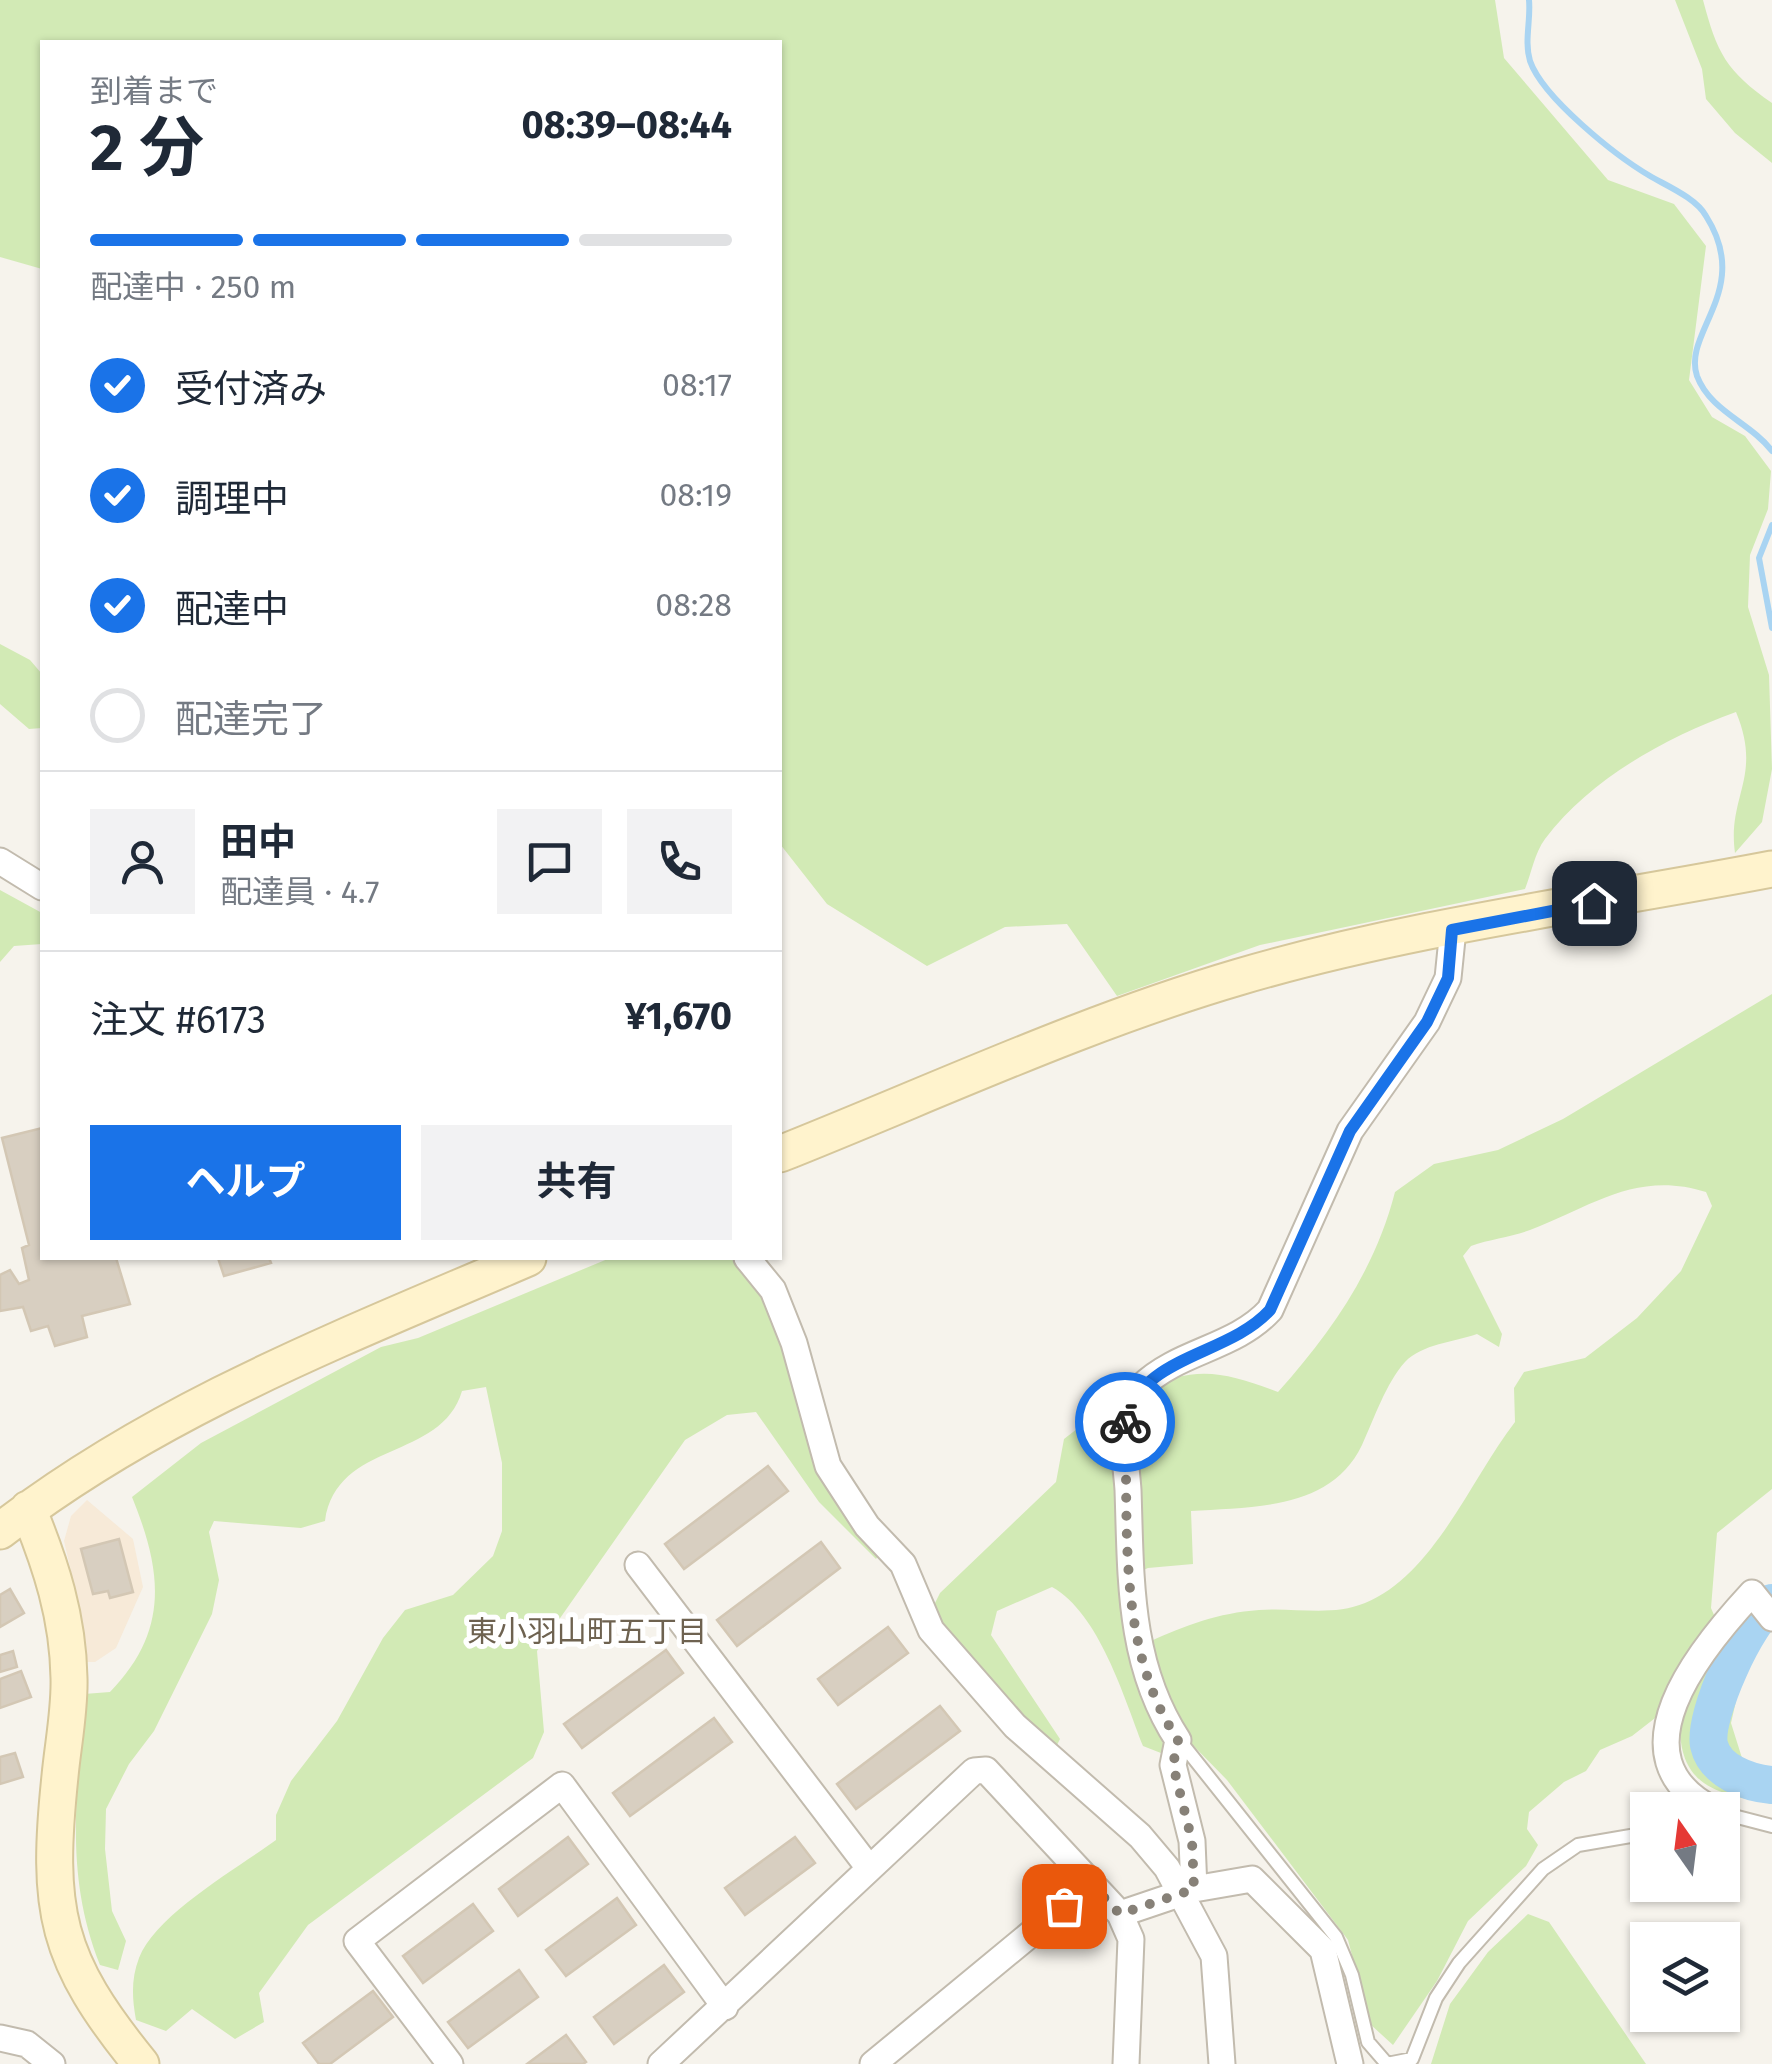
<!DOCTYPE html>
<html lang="ja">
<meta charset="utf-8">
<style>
:root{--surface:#fff;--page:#f2f2f3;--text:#1f2937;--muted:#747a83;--line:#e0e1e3;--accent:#1a73e8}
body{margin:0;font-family:"Fira Sans","Noto Sans JP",sans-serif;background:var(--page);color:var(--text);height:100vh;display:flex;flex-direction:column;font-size:38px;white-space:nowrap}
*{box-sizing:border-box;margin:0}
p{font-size:32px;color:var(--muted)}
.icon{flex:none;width:55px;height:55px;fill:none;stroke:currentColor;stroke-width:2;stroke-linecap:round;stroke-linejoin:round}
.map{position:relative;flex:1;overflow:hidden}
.side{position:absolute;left:40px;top:40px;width:742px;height:1220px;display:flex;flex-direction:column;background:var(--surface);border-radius:0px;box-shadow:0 2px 8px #0004}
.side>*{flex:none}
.needle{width:65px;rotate:346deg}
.controls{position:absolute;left:1630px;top:1792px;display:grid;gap:20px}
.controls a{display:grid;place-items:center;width:110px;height:110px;border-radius:0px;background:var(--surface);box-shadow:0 2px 8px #0004;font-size:50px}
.pin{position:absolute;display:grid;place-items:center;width:85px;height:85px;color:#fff;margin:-42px;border-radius:20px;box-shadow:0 5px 15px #0006}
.courier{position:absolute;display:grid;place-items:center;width:100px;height:100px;margin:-50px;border:8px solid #1a73e8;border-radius:50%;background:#fff;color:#222;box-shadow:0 2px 12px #0007}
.head em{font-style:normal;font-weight:700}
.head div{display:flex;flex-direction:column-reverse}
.head{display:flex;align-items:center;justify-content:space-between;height:170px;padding:0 50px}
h1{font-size:65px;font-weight:700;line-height:75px}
.bar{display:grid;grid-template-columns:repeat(4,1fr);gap:15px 10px;align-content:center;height:120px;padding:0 50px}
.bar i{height:12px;border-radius:8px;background:var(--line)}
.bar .current{background:var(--accent)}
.bar p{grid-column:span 4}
.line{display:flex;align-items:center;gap:25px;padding:0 50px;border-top:2px solid var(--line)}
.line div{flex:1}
.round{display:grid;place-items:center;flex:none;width:105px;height:105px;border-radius:0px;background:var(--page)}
ol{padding:0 50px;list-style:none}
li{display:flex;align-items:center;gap:30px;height:110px}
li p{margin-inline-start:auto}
li .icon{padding:10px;border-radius:50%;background:var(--accent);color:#fff;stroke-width:4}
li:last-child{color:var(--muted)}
li i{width:55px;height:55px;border:5px solid var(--line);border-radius:50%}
.button{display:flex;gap:20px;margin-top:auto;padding:20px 50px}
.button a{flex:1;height:115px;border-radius:0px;background:var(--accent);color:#fff;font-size:40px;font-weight:700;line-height:115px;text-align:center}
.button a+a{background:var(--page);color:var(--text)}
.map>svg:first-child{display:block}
.commercial{fill:#f7ead8}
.green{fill:#d2eab5}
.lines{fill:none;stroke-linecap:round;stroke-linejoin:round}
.stream{stroke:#a9d4f2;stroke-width:6}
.river{stroke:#a9d4f2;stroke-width:38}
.building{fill:#d8cfc1;stroke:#d3c7b4;stroke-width:2.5}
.lane-casing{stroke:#c2bbae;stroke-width:16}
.street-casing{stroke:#c2bbae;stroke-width:29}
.secondary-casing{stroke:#d6c79b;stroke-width:39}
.lane{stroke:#fff;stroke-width:12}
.street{stroke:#fff;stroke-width:25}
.secondary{stroke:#fff3cd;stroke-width:35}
.done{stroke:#878178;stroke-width:10;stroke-dasharray:0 18}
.route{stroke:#1a73e8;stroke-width:12}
.labels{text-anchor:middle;stroke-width:10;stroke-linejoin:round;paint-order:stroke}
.neighbourhood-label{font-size:30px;fill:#6e6250;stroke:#fff}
</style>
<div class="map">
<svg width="1772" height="2064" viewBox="0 0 1772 2064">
<rect width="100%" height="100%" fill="#f6f3ec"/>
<path class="commercial" d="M87,1500L133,1539L143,1587L116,1648L95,1662H86L77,1597L64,1541L71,1516Z"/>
<path class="green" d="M0,0H1495L1504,58L1608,180L1674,204L1706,246L1689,380L1712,417L1745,436L1771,471L1768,509L1750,555L1748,607L1769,675L1772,769L1762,822L1735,853C1727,796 1763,777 1736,712C1667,737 1591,778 1545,839C1535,852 1531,874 1525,889L1260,945L1117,996L1067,924L1005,927L927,966L827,904L780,844V42H42V269L0,257Z
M1675,0H1703C1717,53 1726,71 1772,103V163L1735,133L1706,99L1702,69Z
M0,644L30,660L42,674V728L29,729L0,704Z
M0,890L42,913V944L14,946L0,962Z
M1772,994V1489L1717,1533L1711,1608L1725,1641L1749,1644L1731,1723L1742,1758L1772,1771V1804C1712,1793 1677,1785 1680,1716L1668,1708L1632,1736L1600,1750L1586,1771L1564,1782L1529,1812L1527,1829L1538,1845L1526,1866L1468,1921L1437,1981L1393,2045L1370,2024L1348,1940L1227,1780L1181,1733L1163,1701L1149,1642C1186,1625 1218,1613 1259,1610C1294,1607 1331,1617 1365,1603C1434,1575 1472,1477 1515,1422L1514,1388L1524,1372L1585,1358L1637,1318L1681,1271L1712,1206L1706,1192C1637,1170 1592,1206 1530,1230C1512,1237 1490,1239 1471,1246L1463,1256L1502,1334L1499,1347L1477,1334C1454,1342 1422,1344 1405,1362C1386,1383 1374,1419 1362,1445C1331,1510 1253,1507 1191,1511L1193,1564L1148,1568L1120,1580L1166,1755L1143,1746C1124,1697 1099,1613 1052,1587L997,1611L991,1635L1060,1739L1053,1753L929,1615L940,1593L1056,1482L1064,1439L1104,1408L1137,1415L1142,1391C1195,1364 1225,1372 1278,1392C1331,1333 1375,1270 1395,1192L1434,1164L1498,1150L1563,1119Z
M610,1258H729L752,1273L879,1554L876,1559L819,1502L756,1412L727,1415L685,1440L537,1651L544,1732L533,1758L308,1925L259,1993L264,2022L235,2039L192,2009L166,2031L136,2020C132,1998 131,1979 139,1958C156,1914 238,1868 276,1840V1815L291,1781L337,1721L383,1638L405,1610L453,1595L493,1556L502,1531V1463L486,1387L462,1391C441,1462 337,1439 325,1521L301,1528L214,1521L209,1532L219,1580L212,1614L154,1731L129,1764L106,1809L105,1849L112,1911L126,1941L118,1970L100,1965C63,1871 78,1792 84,1694L110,1692C170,1630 162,1571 132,1497L201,1443L381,1347L418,1338Z
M1528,1914L1549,1922L1646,2064H1431L1450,2004L1488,1952Z"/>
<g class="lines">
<path class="stream" d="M1529,0C1531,20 1524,41 1530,61C1543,98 1616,156 1650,176C1667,186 1696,198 1706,216C1753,290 1682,332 1697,376C1710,411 1751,423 1772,451
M1772,525L1759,558L1772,628"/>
<path class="river" d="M1772,1603C1747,1619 1703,1716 1709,1745C1715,1771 1748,1783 1772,1785"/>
</g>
<path class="building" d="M42,1128V1258H116L130,1304L82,1316L87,1337L55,1346L48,1326L31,1331L23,1307L0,1311V1275L10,1270L19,1284L29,1280L22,1248L29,1245L2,1138Z
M218,1258H269L271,1263L224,1276Z
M768,1466L788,1491L684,1569L665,1544Z
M119,1539L133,1592L110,1598L108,1591L93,1594L81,1549Z
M821,1542L840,1568L737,1646L717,1620Z
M10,1589L24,1613L0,1627V1595Z
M888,1627L908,1653L838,1705L818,1679Z
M666,1650L683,1673L582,1748L564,1724Z
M13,1651L17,1667L0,1672V1655Z
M21,1671L31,1697L0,1708V1679Z
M940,1706L960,1731L856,1809L837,1784Z
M714,1718L732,1742L630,1816L613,1793Z
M15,1753L23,1777L0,1784V1757Z
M568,1837L588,1864L518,1916L499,1889Z
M795,1837L815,1863L745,1915L725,1888Z
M617,1898L636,1925L566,1976L546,1950Z
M473,1904L493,1931L423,1983L403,1956Z
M664,1965L684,1992L614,2044L594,2017Z
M519,1970L538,1997L468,2048L448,2022Z
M373,1991L393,2017L330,2064H319L303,2043Z
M566,2035L586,2062L583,2064H527Z"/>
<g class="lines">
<g class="lane-casing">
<path id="lane" d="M1180,1741L1336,1937L1352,1975L1368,2042L1387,2064L1412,2059L1436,1998L1459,1963L1543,1869L1578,1845L1648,1833
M1722,1813L1772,1826"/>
</g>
<g class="street-casing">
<path id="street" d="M0,861L42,887
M747,1258L773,1290L794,1343L828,1466L867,1526L903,1564L931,1630L1015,1726L1140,1836L1167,1868L1214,1956L1222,2064
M638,1565L869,1868
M1714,1810C1610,1758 1700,1649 1752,1593L1772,1618
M1194,1889L1252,1879L1323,1950L1350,2064
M1120,1914L1194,1889L1192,1841L1173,1765L1178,1740C1128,1664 1131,1577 1128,1490C1126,1458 1115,1412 1141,1387C1179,1350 1234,1349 1270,1310L1350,1131L1427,1022L1448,978L1453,929
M0,2038L27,2044L52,2064
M450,2064L357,1941L562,1785L725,2007
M661,2064L974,1771L986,1770L1120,1914L1131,1939L1126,2064
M873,2064L1091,1884"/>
</g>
<g class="secondary-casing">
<path id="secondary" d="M780,1154C931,1094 1082,1023 1239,977C1412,926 1595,903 1772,869
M28,1509C51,1565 68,1617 69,1678C70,1710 63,1744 60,1776C46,1910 55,1959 141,2064
M0,1531C159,1408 345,1337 528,1258"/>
</g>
<use href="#lane" class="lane"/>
<use href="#street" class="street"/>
<use href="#secondary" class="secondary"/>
</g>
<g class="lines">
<path class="done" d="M1064,1906L1091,1884L1120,1914L1194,1889L1192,1841L1173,1765L1178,1740C1116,1648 1129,1528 1125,1422"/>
<path class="route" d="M1125,1422C1142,1354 1227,1357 1270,1310L1350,1131L1427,1022L1448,978L1452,930L1594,903"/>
</g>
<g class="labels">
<g class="neighbourhood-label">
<text x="587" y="1642">東小羽山町五丁目</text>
</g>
</g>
</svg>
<div class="controls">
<a><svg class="needle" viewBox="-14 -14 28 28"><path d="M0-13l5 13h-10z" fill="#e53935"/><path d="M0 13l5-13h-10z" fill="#747a83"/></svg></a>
<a><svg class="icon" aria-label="layers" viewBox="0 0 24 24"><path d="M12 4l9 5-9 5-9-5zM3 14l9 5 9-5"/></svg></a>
</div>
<div class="pin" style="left:1064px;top:1906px;background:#ea580c"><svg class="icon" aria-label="bag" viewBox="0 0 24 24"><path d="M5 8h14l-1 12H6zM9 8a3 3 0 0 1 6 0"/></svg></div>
<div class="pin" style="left:1594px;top:903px;background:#1f2937"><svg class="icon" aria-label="home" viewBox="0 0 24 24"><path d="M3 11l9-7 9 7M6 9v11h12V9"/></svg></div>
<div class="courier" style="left:1125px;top:1422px"><svg class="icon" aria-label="bike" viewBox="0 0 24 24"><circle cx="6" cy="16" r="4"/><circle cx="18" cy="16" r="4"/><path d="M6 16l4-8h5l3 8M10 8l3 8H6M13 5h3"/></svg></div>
<section class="side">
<div class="head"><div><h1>2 分</h1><p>到着まで</p></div><em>08:39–08:44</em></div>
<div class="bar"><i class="current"></i><i class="current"></i><i class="current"></i><i></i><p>配達中 · 250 m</p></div>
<ol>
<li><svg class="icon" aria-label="check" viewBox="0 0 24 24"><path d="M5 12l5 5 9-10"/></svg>受付済み<p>08:17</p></li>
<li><svg class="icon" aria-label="check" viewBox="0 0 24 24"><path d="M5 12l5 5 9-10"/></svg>調理中<p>08:19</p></li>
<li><svg class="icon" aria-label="check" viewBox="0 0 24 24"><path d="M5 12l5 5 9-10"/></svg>配達中<p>08:28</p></li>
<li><i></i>配達完了</li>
</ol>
<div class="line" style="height:180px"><a class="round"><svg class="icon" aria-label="person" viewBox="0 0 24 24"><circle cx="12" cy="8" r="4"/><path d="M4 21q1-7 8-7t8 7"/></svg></a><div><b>田中</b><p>配達員 · 4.7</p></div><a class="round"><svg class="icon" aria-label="chat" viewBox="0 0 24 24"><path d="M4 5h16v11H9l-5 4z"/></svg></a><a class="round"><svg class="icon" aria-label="phone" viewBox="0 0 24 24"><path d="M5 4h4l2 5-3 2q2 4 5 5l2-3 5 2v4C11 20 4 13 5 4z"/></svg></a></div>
<div class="line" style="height:130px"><div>注文 #6173</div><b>¥1,670</b></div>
<div class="button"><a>ヘルプ</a><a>共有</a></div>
</section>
</div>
